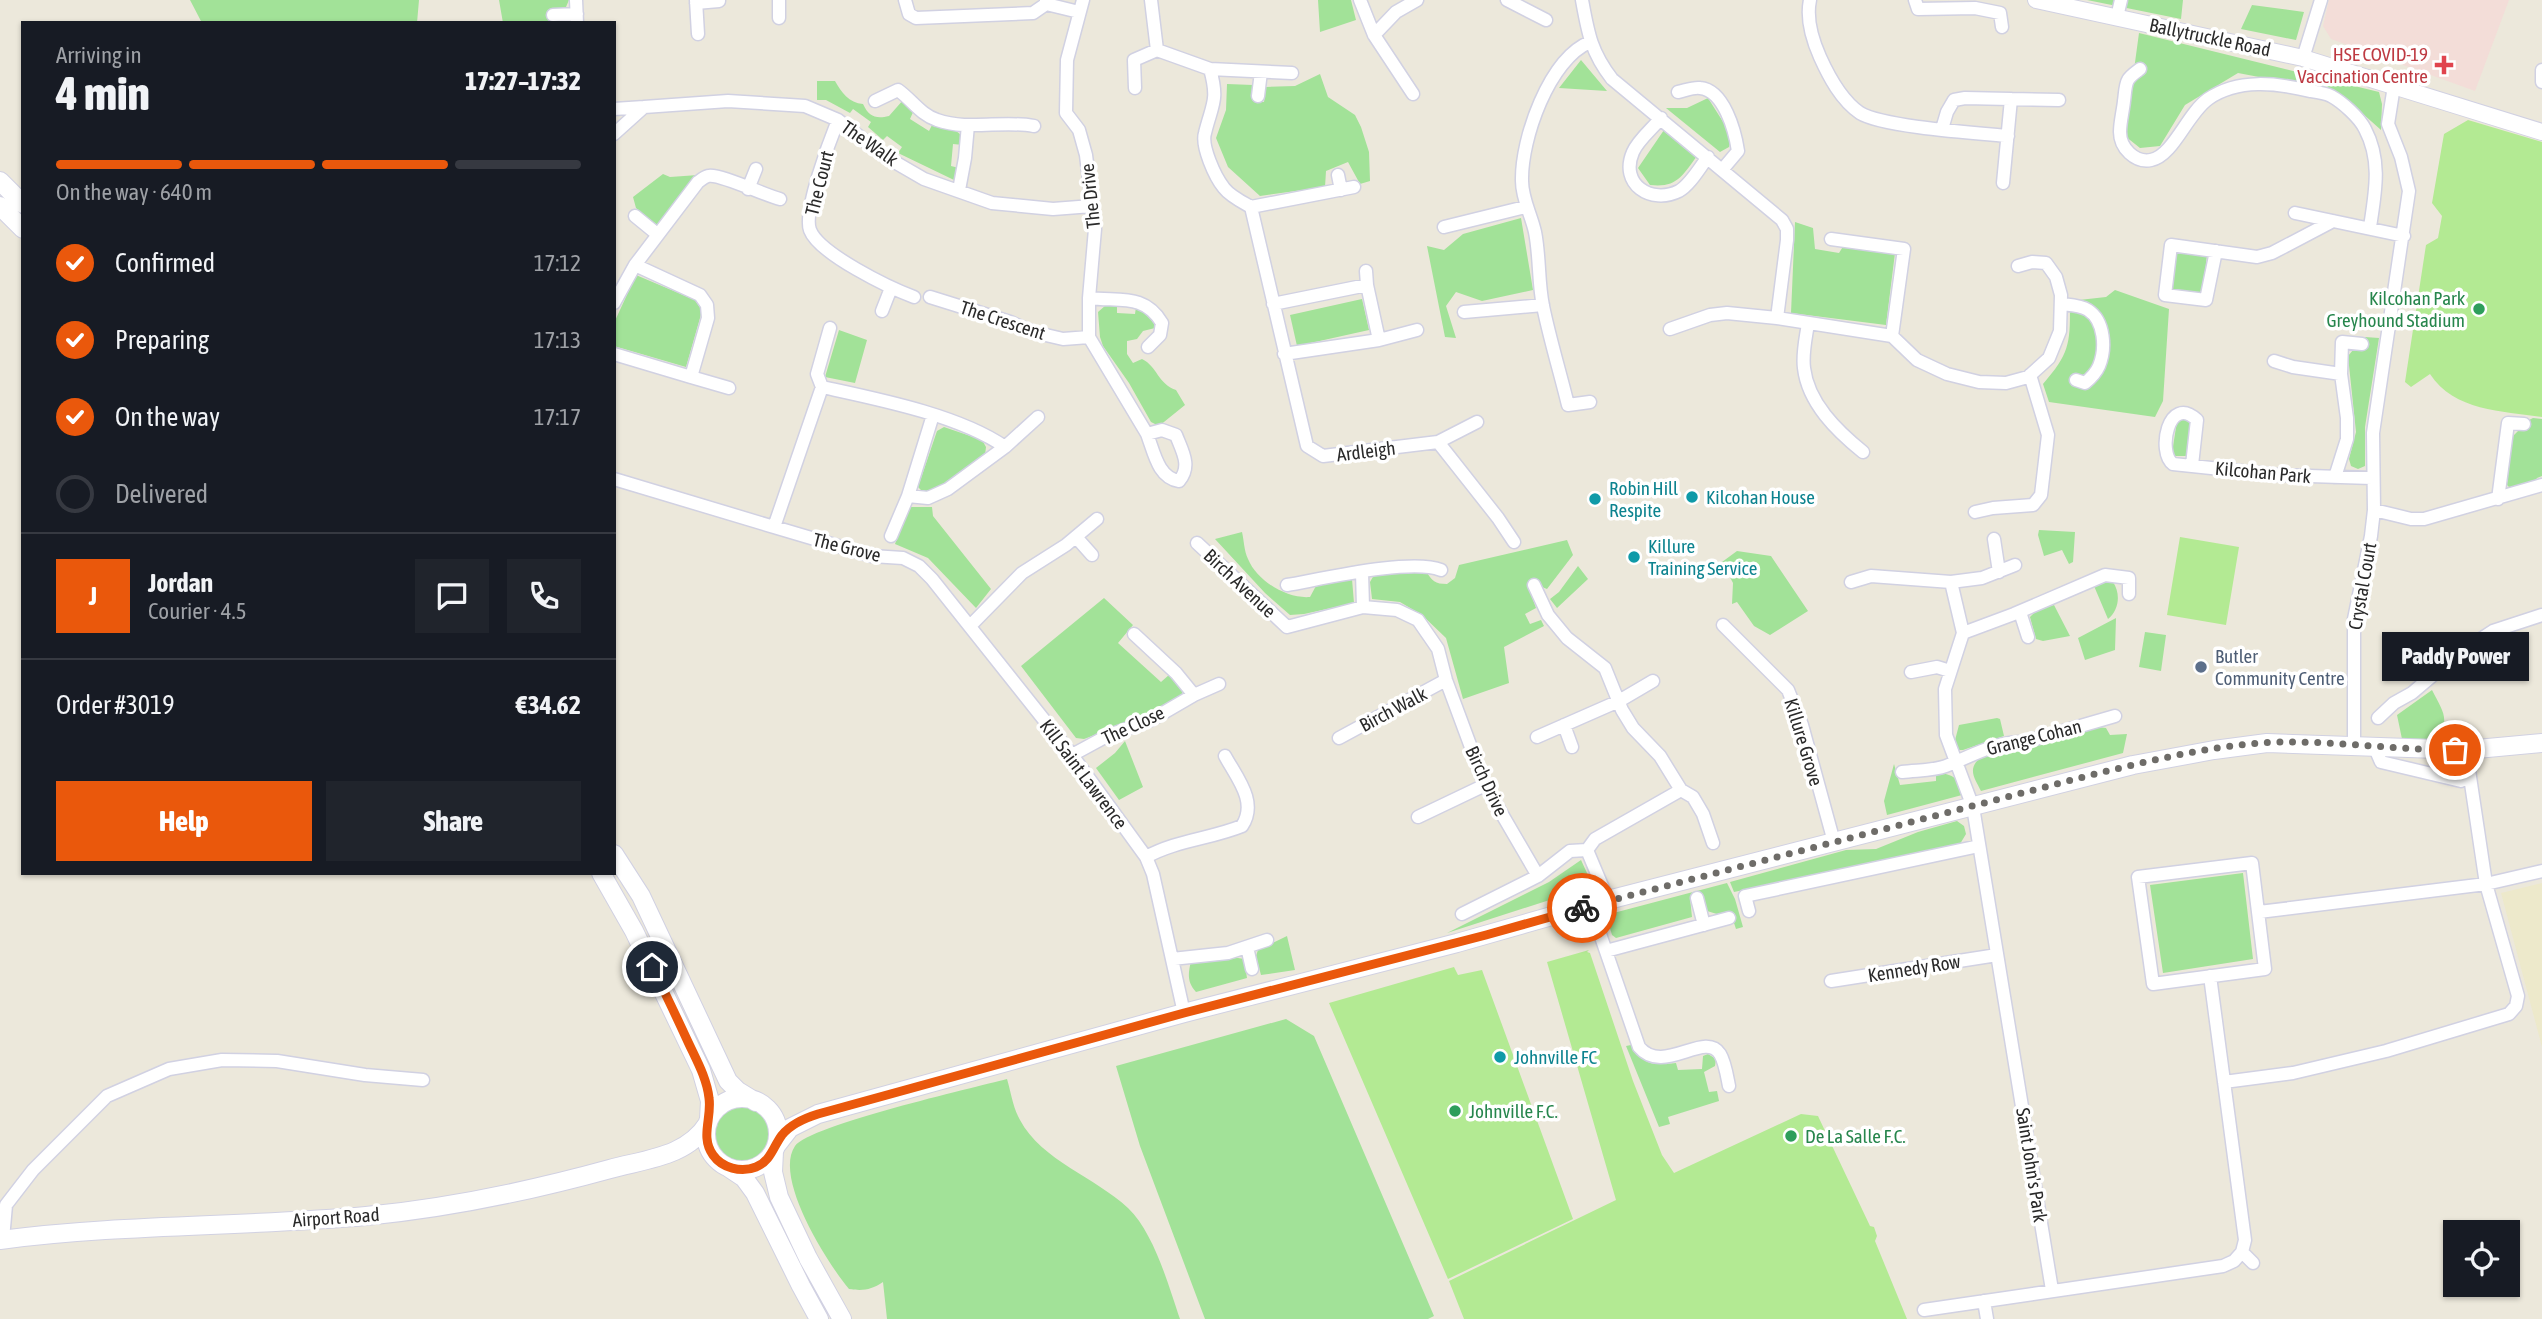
<!DOCTYPE html>
<meta charset="utf-8">
<style>
:root{--surface:#171b24;--page:#20242c;--text:#f1f3f6;--muted:#9ea1a6;--line:#363941;--accent:#ea580c}
body{margin:0;font-family:"Asap Condensed",sans-serif;background:var(--page);color:var(--text);height:100vh;display:flex;flex-direction:column;font-size:26px;white-space:nowrap}
*{box-sizing:border-box;margin:0}
p{font-size:23px;color:var(--muted)}
.icon{flex:none;width:38px;height:38px;fill:none;stroke:currentColor;stroke-width:2;stroke-linecap:round;stroke-linejoin:round}
.map{position:relative;flex:1;overflow:hidden}
.panel{position:absolute;left:21px;top:21px;width:595px;height:854px;display:flex;flex-direction:column;background:var(--surface);border-radius:0px;box-shadow:0 2px 5px #0004}
.panel>*{flex:none}
.buttons{position:absolute;left:2443px;top:1220px;display:grid;gap:14px}
.buttons a{display:grid;place-items:center;width:77px;height:77px;border-radius:0px;background:var(--surface);box-shadow:0 2px 5px #0004;font-size:35px}
.pin{position:absolute;display:grid;place-items:center;width:60px;height:60px;color:#fff;margin:-30px;border:4px solid #fff;border-radius:50%;box-shadow:0 2px 7px #0007}
.courier{position:absolute;display:grid;place-items:center;width:70px;height:70px;margin:-35px;border:5px solid #ea580c;border-radius:50%;background:#fff;color:#222;box-shadow:0 2px 9px #0007}
.bubble{position:absolute;height:49px;border-radius:0px;background:var(--surface);box-shadow:0 2px 5px #0004;font-size:23px;font-weight:800;line-height:49px;text-align:center}
.overview em{font-style:normal;font-weight:800}
.overview div{display:flex;flex-direction:column-reverse}
.overview{display:flex;align-items:center;justify-content:space-between;height:119px;padding:0 35px}
h1{font-size:46px;font-weight:800;line-height:52px}
.bar{display:grid;grid-template-columns:repeat(4,1fr);gap:10px 7px;align-content:center;height:84px;padding:0 35px}
.bar i{height:9px;border-radius:5px;background:var(--line)}
.bar .selected{background:var(--accent)}
.bar p{grid-column:span 4}
.line{display:flex;align-items:center;gap:18px;padding:0 35px;border-top:2px solid var(--line)}
.line div{flex:1}
.round{display:grid;place-items:center;flex:none;width:74px;height:74px;border-radius:0px;background:var(--page)}
ol{padding:0 35px;list-style:none}
li{display:flex;align-items:center;gap:21px;height:77px}
li p{margin-inline-start:auto}
li .icon{padding:7px;border-radius:50%;background:var(--accent);color:#fff;stroke-width:4}
li:last-child{color:var(--muted)}
li i{width:38px;height:38px;border:4px solid var(--line);border-radius:50%}
.primary-button{display:flex;gap:14px;margin-top:auto;padding:14px 35px}
.primary-button a{flex:1;height:80px;border-radius:0px;background:var(--accent);color:#fff;font-size:28px;font-weight:800;line-height:80px;text-align:center}
.primary-button a+a{background:var(--page);color:var(--text)}
.map>svg:first-child{display:block}
.education{fill:#ede9cb}
.medical{fill:#f3ddd8}
.green{fill:#a2e298}
.pitch{fill:#b3ea93}
.lines{fill:none;stroke-linecap:round;stroke-linejoin:round}
.minor-casing{stroke:#d1d1e2;stroke-width:15}
.tertiary-casing{stroke:#d1d1e2;stroke-width:18}
.secondary-casing{stroke:#d1d1e2;stroke-width:20}
.minor{stroke:#fff;stroke-width:12}
.tertiary{stroke:#fff;stroke-width:16}
.secondary{stroke:#fff;stroke-width:18}
.done{stroke:#6e6c68;stroke-width:7;stroke-dasharray:0 12.6}
.route{stroke:#ea580c;stroke-width:9}
.health-dot{fill:#e0444e;stroke:#fff;stroke-width:2.5}
.leisure-dot{fill:#2e9e5b;stroke:#fff;stroke-width:2.5}
.culture-dot{fill:#0f9aa8;stroke:#fff;stroke-width:2.5}
.service-dot{fill:#5c6f8a;stroke:#fff;stroke-width:2.5}
.labels{text-anchor:middle;stroke-width:7;stroke-linejoin:round;paint-order:stroke}
.street-label{font-size:19px;fill:#2a2a2a;stroke:#fff}
.health-label{font-size:19px;fill:#be3a42;stroke:#fff;text-anchor:end}
.leisure-label{font-size:19px;fill:#27864d;stroke:#fff;text-anchor:start}
.culture-label{font-size:19px;fill:#0d838f;stroke:#fff;text-anchor:start}
.service-label{font-size:19px;fill:#4e5e75;stroke:#fff;text-anchor:start}
</style>
<div class="map">
<svg width="2542" height="1319" viewBox="0 0 2542 1319">
<rect width="100%" height="100%" fill="#ece8db"/>
<path class="education" d="M2542,883V1047L2501,893Z"/>
<path class="medical" d="M2329,0H2509L2475,91L2331,39L2323,26Z"/>
<path class="green" d="M190,0H419L417,23H202Z
M499,0H569L566,7L551,10V21L563,20L568,23H503Z
M1318,0H1351L1356,20L1320,32Z
M2087,0H2183L2181,19Z
M2252,5L2304,12L2296,40L2241,29Z
M2139,33L2379,92L2382,104L2381,130L2353,105L2333,91L2238,73L2185,105L2160,146L2140,148L2125,136Z
M1581,60L1607,91L1559,88Z
M1320,74L1328,97L1355,115L1361,127L1369,152L1370,181L1360,184L1348,162L1326,171L1325,187L1260,196L1228,167L1216,138L1226,110L1227,84L1253,85V101L1264,102L1266,87L1295,86Z
M817,81H835C841,92 849,103 863,104C869,117 876,119 889,116L904,99L914,110L910,119L929,131L933,123C945,129 965,128 963,145L953,144L951,166L959,168V175L954,180L898,153L902,147L887,136L883,140L868,127L871,122L853,109L850,113L826,100H817Z
M1708,98L1732,136L1729,147L1720,152L1666,108H1687Z
M1664,130L1697,156C1682,176 1677,188 1650,185L1638,168Z
M663,174L670,177L698,175L658,226L636,208L633,197Z
M1521,218L1533,290L1482,301L1456,292L1446,306L1456,338L1445,337L1427,246L1444,250L1463,234Z
M1795,222L1813,228L1815,249L1839,253L1844,245L1895,253L1886,325L1791,313Z
M2176,251L2207,254L2203,293L2172,290Z
M636,275L695,300L702,311L686,367L614,346V323Z
M2115,290L2169,309L2163,401L2155,417L2049,402L2043,384C2071,352 2070,342 2070,301L2106,297Z
M1362,299L1369,330L1297,346L1290,315Z
M1106,305H1117V313L1135,314L1136,307L1147,311L1157,324L1155,328L1143,331L1137,339L1127,341V354L1133,363L1142,359C1157,366 1158,384 1176,390L1185,405L1159,426L1151,422L1129,383L1103,346L1100,337L1098,312Z
M839,330L867,340L855,383L825,377Z
M2365,337L2379,338L2365,427V466L2358,469L2351,466L2349,459L2356,432L2348,356L2353,350L2364,351Z
M2533,418L2542,419V476L2537,478L2535,482L2510,488L2506,484L2512,437L2519,430L2527,431L2529,420Z
M2188,419L2191,423L2188,456H2175L2172,453L2177,421Z
M944,427L982,440L986,447L985,455L936,491L923,492L918,487L937,431Z
M909,507H932L933,516L991,589L976,608L928,558L895,544Z
M2039,530L2075,532L2073,562L2069,564L2062,550L2044,556L2038,535Z
M1242,532C1244,540 1244,551 1248,559C1257,581 1287,599 1310,597L1317,584L1352,579L1354,603L1304,614L1290,615L1265,593L1215,539Z
M1567,540L1573,555L1547,589L1542,587L1538,580L1528,585L1536,608L1525,614L1530,624L1541,620L1544,626L1504,647L1509,683L1463,699L1446,638L1422,615L1400,602L1372,599L1370,582L1374,575L1426,571C1432,581 1435,584 1447,584L1455,578L1459,565Z
M1737,551L1771,556L1808,611L1770,635L1754,626L1737,602L1732,604L1733,583L1722,562Z
M1578,566L1588,579L1557,608L1550,599L1559,592Z
M2108,580L2113,582C2121,594 2119,610 2108,619L2094,586Z
M1104,598L1133,625L1118,643L1161,682L1170,674L1183,691L1181,696L1148,715L1084,739L1076,738L1021,666Z
M2054,605L2070,636L2043,641L2036,639L2030,617L2037,610Z
M2116,618L2115,650L2085,660L2078,638Z
M2145,632L2166,635L2161,671L2139,667Z
M2432,690C2443,712 2451,719 2436,741L2402,739L2397,715Z
M1997,718L2000,719L2004,736L1963,750H1958L1954,744L1959,725Z
M2098,727L2106,728L2110,735L2127,734L2123,753L1981,791C1976,781 1968,771 1977,761C1992,746 2074,732 2098,727Z
M1125,741L1143,787L1119,800L1096,768L1115,753Z
M1894,764L1900,785L1936,781V773C1952,773 1961,779 1962,795L1887,815L1884,801Z
M1957,821L1964,826L1966,834L1960,844L1734,892L1730,882L1846,850L1876,849L1918,832Z
M1581,860L1593,886L1447,933L1549,882Z
M2243,873L2253,959L2163,973L2150,885Z
M1727,883L1735,899L1743,927L1736,929L1730,911L1717,914L1707,911L1700,895L1690,898L1692,917L1616,938L1612,935L1606,915Z
M1287,936L1295,970L1261,975L1256,956L1258,950Z
M1238,958L1244,959L1247,978L1196,992C1187,982 1188,974 1191,961Z
M1286,1019L1314,1036L1434,1316L1428,1319H1205L1140,1146L1116,1066Z
M1631,1045C1645,1066 1652,1065 1676,1063L1678,1070L1702,1069L1703,1056L1708,1054L1716,1059L1715,1066L1704,1072L1709,1092L1717,1091L1719,1101L1668,1117L1670,1124L1659,1127L1626,1046Z
M1007,1079C1011,1092 1013,1108 1020,1120C1042,1161 1095,1177 1128,1208C1154,1233 1168,1284 1180,1319H887L883,1282C871,1290 863,1291 849,1289C828,1264 773,1178 795,1146C810,1125 973,1088 1007,1079Z
M715 1134a27 27 0 1 1 54 0a27 27 0 1 1-54 0Z"/>
<path class="pitch" d="M2468,120L2542,142V417C2502,411 2454,411 2430,374L2411,387L2405,382L2426,245L2438,238L2442,216L2432,203L2444,134Z
M2180,537L2239,547L2226,625L2167,615Z
M1589,950L1587,952L1590,953L1633,1081L1662,1155L1674,1173L1801,1114L1818,1116L1870,1226L1874,1227L1877,1236L1875,1241L1907,1319H1464L1449,1281L1616,1200L1547,962Z
M1454,967L1458,975L1482,970L1573,1219L1448,1279L1329,1003Z"/>
<g class="lines">
<g class="minor-casing">
<path id="minor" d="M576,0L577,23
M696,0L698,34
M779,0V18
M905,0L909,14L916,18L1033,13L1046,4
M1046,0V4L1079,12
M1083,0L1067,60L1066,113L1079,130L1086,155L1095,229L1089,298V337
M1151,0L1157,50L1210,69L1292,73
M1360,0L1374,35L1413,94
M1507,0L1546,20
M1582,0C1588,33 1591,52 1612,79L1782,220L1787,229V240L1777,318L1892,336L1917,360L1947,374L1979,382L2006,383L2028,377L2049,358L2060,331L2061,295L2056,277L2046,263L2032,262L2018,266
M1810,0C1806,19 1812,39 1820,57C1829,77 1841,100 1860,113C1883,127 1977,133 2008,136
M1915,0L1918,9L1975,8L2000,13L2002,27
M696,3L719,1
M553,15L577,14
M2117,17L2121,0
M1374,35L1396,12L1417,0
M2303,58L2321,0
M1210,69C1219,101 1212,104 1205,133C1201,146 1215,177 1224,188C1230,196 1242,202 1251,207L1307,446L1323,456L1438,442L1498,518L1514,542
M2140,69C2136,72 2130,76 2128,80C2125,85 2125,95 2124,101C2123,111 2120,122 2120,132C2120,148 2135,163 2151,160C2173,156 2187,114 2208,99C2238,78 2277,83 2310,91C2317,92 2325,93 2331,96C2342,102 2359,117 2365,129C2382,161 2375,193 2370,227
M2542,70V82
M1135,88L1134,60L1157,50
M1678,92C1684,91 1693,87 1700,88C1724,90 1735,131 1738,151L1722,170
M1258,96L1261,72
M875,101L898,90C912,100 921,115 937,120C968,131 1003,120 1034,126
M614,109L644,107
M1661,118C1652,129 1638,140 1633,152C1619,184 1651,205 1679,191C1690,185 1700,167 1708,157
M838,120C830,140 803,212 810,230C819,254 890,288 914,297
M1942,129L1947,112L1954,100L1965,98L2059,100
M614,134L644,107L728,101L805,106L838,120L886,157L924,179L992,203L1053,209L1092,206
M1338,175L1341,190
M2003,183L2011,99
M748,189L756,169
M959,190L965,158L968,125
M1251,207L1354,187
M2295,213L2404,236
M635,216L657,234
M1444,227L1525,207
M1831,239L1904,249L1892,336
M2216,251L2206,300L2165,295L2171,245L2257,257L2272,253L2333,221
M1366,271L1367,285
M930,297L1010,322L1033,332L1063,339L1089,337
M1089,298C1119,302 1144,293 1162,323L1160,335L1148,347
M614,303L635,265L698,182C701,180 704,177 708,176C719,173 764,195 780,199
M1273,304L1367,285L1379,340L1284,354
M2061,304C2069,305 2080,305 2088,310C2105,321 2106,349 2099,366C2096,373 2091,378 2085,383L2076,380
M882,311L891,288
M1464,312L1543,305
M1808,323C1806,338 1802,353 1804,368C1808,403 1837,431 1863,452
M830,328L817,374L822,387L774,527L872,556L903,558L919,566L932,579L1072,755L1146,857L1153,874L1184,1013
M1670,329L1710,315L1727,313L1777,318
M1089,337L1147,434L1162,430L1176,435C1182,451 1192,466 1179,481C1158,478 1154,452 1147,434
M1379,340L1417,330
M614,354L691,377L708,318L707,305L700,295L635,265
M2274,361L2293,367L2341,374
M691,377L729,388
M822,387C877,399 959,415 1005,447L1038,417
M1590,402L1568,405C1560,372 1550,340 1543,306C1538,282 1540,257 1535,232C1531,214 1522,199 1522,181C1521,139 1549,59 1590,42
M933,415L908,496L928,498L948,489L1005,447
M1438,442L1477,422
M2192,465L2197,420C2168,393 2157,453 2173,464L2278,475L2372,478
M2335,477L2347,439V418L2341,374L2342,342L2362,344
M614,479L774,527
M2498,499L2508,423L2524,424
M2374,510L2411,519H2424L2542,485
M1975,512L1993,508L2033,505L2041,495L2048,435L2030,375
M891,536L908,496
M1076,537L1092,555
M1994,539L1999,572
M1197,543L1287,627L1363,607L1397,610L1418,620L1438,649L1446,680L1485,785L1538,876
M1362,572L1363,607
M1851,582L1871,576L1951,582L1982,578L2015,565
M1951,582L1963,633L1945,689L1946,735L1973,807L2052,1290
M1287,585C1322,579 1411,558 1441,570
M1534,585L1548,615L1567,638L1605,668L1622,710L1633,728L1660,756L1681,790L1693,797L1703,814L1713,843
M2020,612L2028,637
M971,625L1022,573L1066,545L1097,519
M1723,625L1788,690L1802,725L1834,842
M1963,633L2014,614L2105,575L2129,578V594
M1134,634L1176,673L1194,695
M1911,672L1937,667L1950,671
M2378,718L2394,703L2412,693L2459,653L2493,631L2542,615
M1564,725L1572,747
M1537,737L1619,701L1653,681
M1339,738L1446,680
M2354,745V619L2371,536L2374,510L2373,433L2409,191L2401,157L2388,124L2394,86
M2374,746L2381,762L2461,781
M1072,755L1107,736L1151,720L1194,695L1219,684
M1902,772C1916,770 1933,771 1946,766C1972,756 1996,741 2025,742L2115,716
M1418,817L1485,785
M1587,850L1595,839L1681,790
M1587,850L1608,900
M1146,857C1177,840 1210,839 1242,826C1258,802 1237,778 1225,756
M2252,863L2265,969L2153,984L2138,877Z
M1697,898L1704,925
M1590,905L1639,1047C1663,1076 1705,1030 1720,1054C1725,1062 1727,1076 1729,1086
M1749,911L1745,896L1979,846
M2259,912L2486,884L2542,871
M1462,914L1538,876L1570,851L1587,850
M1247,947L1252,969
M1606,951L1729,918
M1172,959L1228,953L1267,940
M2210,976L2245,1240L2242,1252L2253,1263
M1831,981L1997,955
M2224,1082L2293,1073L2386,1051L2509,1014L2516,1006L2518,996L2486,884L2466,750
M3,1239L6,1205L33,1170L107,1096L169,1069L222,1060L277,1061L365,1075L423,1080
M1984,1301L1987,1319
M1924,1310L2223,1266L2234,1261L2242,1252"/>
</g>
<g class="tertiary-casing">
<path id="tertiary" d="M2036,0L2303,58L2542,132"/>
</g>
<g class="secondary-casing">
<path id="secondary" d="M0,181L23,204
M0,206L23,229
M614,854L641,896L728,1081L738,1091L756,1102
M601,873L634,931L701,1070L710,1101L709,1119
M706 1134a36 36 0 1 1 72 0a36 36 0 1 1-72 0Z
M776,1146L790,1128L818,1114L1184,1013L1457,943L1608,900L2133,765L2214,750L2267,743L2466,750L2542,743
M774,1151L773,1172L779,1197L808,1258L842,1319
M729,1168L744,1178L755,1193L801,1286L819,1319
M0,1240C121,1224 244,1227 366,1216C449,1208 530,1191 610,1169C646,1159 687,1157 708,1123"/>
</g>
<use href="#minor" class="minor"/>
<use href="#tertiary" class="tertiary"/>
<use href="#secondary" class="secondary"/>
</g>
<g class="lines">
<path class="done" d="M1582,908L2095,774C2158,759 2224,742 2289,742C2345,742 2400,750 2455,750"/>
<path class="route" d="M652,967C665,992 677,1018 689,1044C697,1061 707,1079 709,1098C712,1118 700,1137 713,1155C722,1168 741,1173 756,1167C771,1161 773,1147 782,1135C791,1124 805,1118 818,1114L1184,1013L1486,935L1582,908"/>
</g>
<path class="health-dot" d="M2440.5 54.5h7v7h7v7h-7v7h-7v-7h-7v-7h7z"/>
<g class="leisure-dot">
<circle cx="2479" cy="309" r="7"/>
<circle cx="1455" cy="1111" r="7"/>
<circle cx="1791" cy="1136" r="7"/>
</g>
<g class="culture-dot">
<circle cx="1692" cy="497" r="7"/>
<circle cx="1595" cy="499" r="7"/>
<circle cx="1634" cy="557" r="7"/>
<circle cx="1500" cy="1057" r="7"/>
</g>
<circle class="service-dot" cx="2201" cy="667" r="7"/>
<g class="labels">
<g class="street-label">
<text transform="translate(2210 37) rotate(12)" y="7">Ballytruckle Road</text>
<text transform="translate(870 143) rotate(35)" y="7">The Walk</text>
<text transform="translate(819 183) rotate(-76)" y="7">The Court</text>
<text transform="translate(1090 196) rotate(-96)" y="7">The Drive</text>
<text transform="translate(1003 320) rotate(18)" y="7">The Crescent</text>
<text transform="translate(1366 451) rotate(-7)" y="7">Ardleigh</text>
<text transform="translate(2263 472) rotate(5)" y="7">Kilcohan Park</text>
<text transform="translate(847 547) rotate(14)" y="7">The Grove</text>
<text transform="translate(1240 583) rotate(43)" y="7">Birch Avenue</text>
<text transform="translate(2362 586) rotate(-80)" y="7">Crystal Court</text>
<text transform="translate(1393 709) rotate(-28)" y="7">Birch Walk</text>
<text transform="translate(1133 725) rotate(-25)" y="7">The Close</text>
<text transform="translate(2034 737) rotate(-14)" y="7">Grange Cohan</text>
<text transform="translate(1804 742) rotate(73)" y="7">Killure Grove</text>
<text transform="translate(1084 774) rotate(53)" y="7">Kill Saint Lawrence</text>
<text transform="translate(1487 781) rotate(65)" y="7">Birch Drive</text>
<text transform="translate(1914 968) rotate(-9)" y="7">Kennedy Row</text>
<text transform="translate(2032 1165) rotate(81)" y="7">Saint John's Park</text>
<text transform="translate(336 1217) rotate(-4)" y="7">Airport Road</text>
</g>
<g class="health-label">
<text x="2428" y="61">HSE COVID-19<tspan x="2428" dy="22">Vaccination Centre</tspan></text>
</g>
<g class="leisure-label">
<text x="2465" y="305" text-anchor="end">Kilcohan Park<tspan x="2465" dy="22">Greyhound Stadium</tspan></text>
<text x="1469" y="1118">Johnville F.C.</text>
<text x="1805" y="1143">De La Salle F.C.</text>
</g>
<g class="culture-label">
<text x="1609" y="495">Robin Hill<tspan x="1609" dy="22">Respite</tspan></text>
<text x="1706" y="504">Kilcohan House</text>
<text x="1648" y="553">Killure<tspan x="1648" dy="22">Training Service</tspan></text>
<text x="1514" y="1064">Johnville FC</text>
</g>
<g class="service-label">
<text x="2215" y="663">Butler<tspan x="2215" dy="22">Community Centre</tspan></text>
</g>
</g>
</svg>
<div class="buttons">
<a><svg class="icon" aria-label="locate" viewBox="0 0 24 24"><circle cx="12" cy="12" r="6"/><path d="M12 2v4M12 18v4M2 12h4M18 12h4"/></svg></a>
</div>
<div class="pin" style="left:2455px;top:750px;background:#ea580c"><svg class="icon" aria-label="bag" viewBox="0 0 24 24"><path d="M5 8h14l-1 12H6zM9 8a3 3 0 0 1 6 0"/></svg></div>
<div class="pin" style="left:652px;top:967px;background:#1f2937"><svg class="icon" aria-label="home" viewBox="0 0 24 24"><path d="M3 11l9-7 9 7M6 9v11h12V9"/></svg></div>
<div class="courier" style="left:1582px;top:908px"><svg class="icon" aria-label="bike" viewBox="0 0 24 24"><circle cx="6" cy="16" r="4"/><circle cx="18" cy="16" r="4"/><path d="M6 16l4-8h5l3 8M10 8l3 8H6M13 5h3"/></svg></div>
<div class="bubble" style="left:2382px;top:632px;width:147px">Paddy Power</div>
<section class="panel">
<div class="overview"><div><h1>4 min</h1><p>Arriving in</p></div><em>17:27–17:32</em></div>
<div class="bar"><i class="selected"></i><i class="selected"></i><i class="selected"></i><i></i><p>On the way · 640 m</p></div>
<ol>
<li><svg class="icon" aria-label="check" viewBox="0 0 24 24"><path d="M5 12l5 5 9-10"/></svg>Confirmed<p>17:12</p></li>
<li><svg class="icon" aria-label="check" viewBox="0 0 24 24"><path d="M5 12l5 5 9-10"/></svg>Preparing<p>17:13</p></li>
<li><svg class="icon" aria-label="check" viewBox="0 0 24 24"><path d="M5 12l5 5 9-10"/></svg>On the way<p>17:17</p></li>
<li><i></i>Delivered</li>
</ol>
<div class="line" style="height:126px"><b class="round" style="background:var(--accent);color:#fff">J</b><div><b>Jordan</b><p>Courier · 4.5</p></div><a class="round"><svg class="icon" aria-label="chat" viewBox="0 0 24 24"><path d="M4 5h16v11H9l-5 4z"/></svg></a><a class="round"><svg class="icon" aria-label="phone" viewBox="0 0 24 24"><path d="M5 4h4l2 5-3 2q2 4 5 5l2-3 5 2v4C11 20 4 13 5 4z"/></svg></a></div>
<div class="line" style="height:91px"><div>Order #3019</div><b>€34.62</b></div>
<div class="primary-button"><a>Help</a><a>Share</a></div>
</section>
</div>
